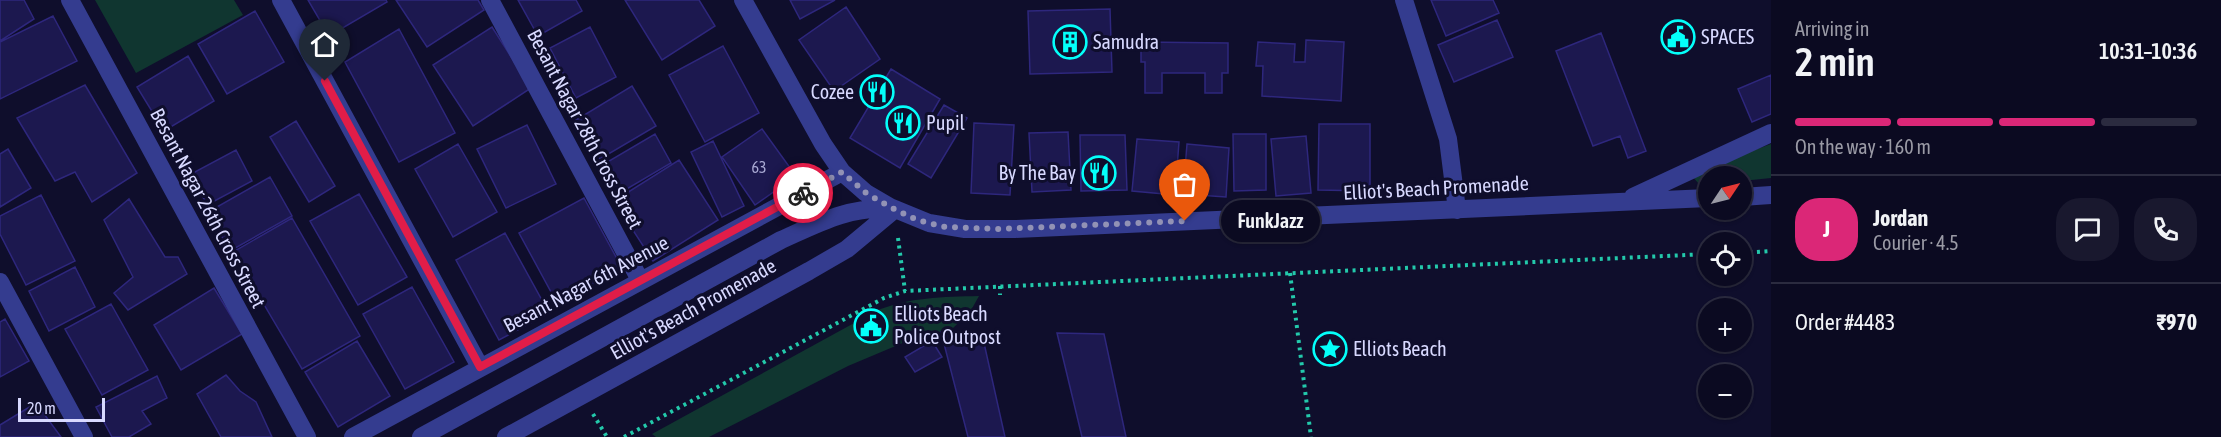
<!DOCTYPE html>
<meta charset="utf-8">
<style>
:root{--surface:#0b0a21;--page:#19182e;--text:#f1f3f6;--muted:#9a9aa5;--line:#2b2b3f;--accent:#db2777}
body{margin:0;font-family:"Asap Condensed",sans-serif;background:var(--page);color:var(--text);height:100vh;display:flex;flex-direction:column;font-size:22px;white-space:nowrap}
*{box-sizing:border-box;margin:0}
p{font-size:20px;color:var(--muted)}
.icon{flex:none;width:33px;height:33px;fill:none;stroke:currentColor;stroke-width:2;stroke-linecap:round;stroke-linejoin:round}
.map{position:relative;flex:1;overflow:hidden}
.drawer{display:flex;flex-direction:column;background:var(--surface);width:450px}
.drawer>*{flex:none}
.needle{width:39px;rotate:55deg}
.fabs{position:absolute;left:1698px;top:166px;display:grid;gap:12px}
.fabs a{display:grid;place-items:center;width:54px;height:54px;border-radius:50%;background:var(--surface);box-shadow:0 2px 4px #0004,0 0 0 2px var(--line);font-size:30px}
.scale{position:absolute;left:18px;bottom:15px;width:87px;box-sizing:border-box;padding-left:6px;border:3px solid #d8d9ff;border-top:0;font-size:16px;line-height:21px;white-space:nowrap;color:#d8d9ff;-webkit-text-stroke:4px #0f0e2c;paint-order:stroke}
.pin{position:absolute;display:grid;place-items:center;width:51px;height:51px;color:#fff;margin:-62px -26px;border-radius:50% 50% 50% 0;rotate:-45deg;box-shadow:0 0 6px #0007}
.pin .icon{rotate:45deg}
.courier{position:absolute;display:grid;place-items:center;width:60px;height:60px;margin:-30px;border:4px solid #e11d48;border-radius:50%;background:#fff;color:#222;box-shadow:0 2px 8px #0007}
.bubble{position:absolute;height:42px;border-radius:21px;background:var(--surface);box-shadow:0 2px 4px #0004,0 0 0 2px var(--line);font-size:20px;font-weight:600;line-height:42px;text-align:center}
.headline em{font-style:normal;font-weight:600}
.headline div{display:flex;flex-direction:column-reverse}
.headline{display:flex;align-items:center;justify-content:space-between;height:102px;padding:0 24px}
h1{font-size:39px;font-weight:600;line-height:45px}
.bar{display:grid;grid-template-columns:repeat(4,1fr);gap:9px 6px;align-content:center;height:72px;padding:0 24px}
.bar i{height:8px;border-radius:4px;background:var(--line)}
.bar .active{background:var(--accent)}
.bar p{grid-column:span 4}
.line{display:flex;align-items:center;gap:15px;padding:0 24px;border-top:2px solid var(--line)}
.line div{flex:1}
.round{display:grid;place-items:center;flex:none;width:63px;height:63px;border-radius:24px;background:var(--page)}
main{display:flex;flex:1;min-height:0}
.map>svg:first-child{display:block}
.green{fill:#103630}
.building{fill:#1c184f;stroke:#2e277d;stroke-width:1.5}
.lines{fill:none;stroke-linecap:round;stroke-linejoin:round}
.path{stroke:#23c9ab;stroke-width:4;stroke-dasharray:3 4.5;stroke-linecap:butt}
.minor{stroke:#343c8f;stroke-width:18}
.done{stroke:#9292b5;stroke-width:6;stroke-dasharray:0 10.8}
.route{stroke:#e11d48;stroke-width:8}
.labels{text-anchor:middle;stroke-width:6;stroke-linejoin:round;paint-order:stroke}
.number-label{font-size:16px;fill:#a9a9d3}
.poi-label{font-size:20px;fill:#d8d9ff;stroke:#0f0e2c;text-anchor:start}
.street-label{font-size:20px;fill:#d8d9ff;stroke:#0f0e2c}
</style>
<main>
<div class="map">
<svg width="1771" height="437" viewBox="0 0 1771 437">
<rect width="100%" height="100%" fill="#0f0e2c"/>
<path class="green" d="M95,0H234L243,15L136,73Z
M1771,144V178L1742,181V177H1708V184L1698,183L1693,177L1707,167Z
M979,296L970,312L953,328L905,342L848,366L709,437H656L652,434L856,322L867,341L886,331L876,311C909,297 943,297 979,296Z"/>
<path class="building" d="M0,0H24L34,19L0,41Z
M308,0H386L387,2L329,36Z
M396,0H478L484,10L427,47Z
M518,0H576L582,11L538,36Z
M625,0H699L715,26L662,60Z
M790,0H835L800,19Z
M1431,0H1493L1499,13L1446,36Z
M846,7L880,59L834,91L799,40Z
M1110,9L1112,72L1030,74L1028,11Z
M255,11L284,62L227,94L198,44Z
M53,16L77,61L0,99V42Z
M1497,20L1513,57L1454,82L1438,45Z
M492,27L531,88L473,126L433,65Z
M590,27L616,77L576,98L550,48Z
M399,29L455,133L399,162L345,62Z
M1601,33L1646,151L1628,158L1620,136L1593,146L1556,51Z
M1306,40L1344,42L1341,101L1262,96L1263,66H1256L1258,42L1295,44L1294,62H1305Z
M1141,42L1228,43V73H1222V93H1205V73H1162V93H1145V62H1141Z
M723,46L759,113L705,142L669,75Z
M188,56L214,101L164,131L137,87Z
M891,69L940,99L900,168L850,138Z
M1771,75V114L1752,122L1738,89Z
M85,85L137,173L92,202L75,172L55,181L17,118Z
M632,86L656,126L600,159L576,120Z
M944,105L967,118L931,178L908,164Z
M296,121L335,186L309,202L270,137Z
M974,123L1014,125L1010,195L971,193Z
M1319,124H1370V191L1318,190Z
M527,125L556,184L506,208L477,149Z
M762,129L796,176L755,205L722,157Z
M1068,132L1071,190L1032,192L1029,133Z
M655,134L671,163L620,193L604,164Z
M1233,134H1266V190L1234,191Z
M1080,135H1125L1127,190L1081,191Z
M1306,136L1311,193L1276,196L1271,139Z
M1137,139L1179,142L1175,195L1132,191Z
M713,141L744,206L722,217L691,152Z
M458,144L497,212L453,237L415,169Z
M1187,144L1229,148L1226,197L1183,194Z
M8,149L31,188L0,207V154Z
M236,150L252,181L207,205L191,174Z
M679,160L718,220L653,261L614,201Z
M270,177L292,216L230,251L208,212Z
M359,194L407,277L358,305L310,221Z
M41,195L75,261L26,285L0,234V216Z
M584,198L622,268L557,303L519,233Z
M129,199L165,257H178L187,274L128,310L114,293L133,277L104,220Z
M292,218L360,336L302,369L233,252Z
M505,233L549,313L499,340L456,260Z
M75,267L95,307L49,331L29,291Z
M412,287L454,362L405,389L363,314Z
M214,288L242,334L181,370L154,325Z
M111,304L148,370L102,395L65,329Z
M876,311L887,331L867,341L856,322Z
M5,319L29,361L0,377V322Z
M941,332L982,334L1005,437H968Z
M1057,333L1104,334L1126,437H1082Z
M357,341L390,396L338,427L305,372Z
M932,341L942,357L915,372L905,357Z
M226,375L240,391L256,402L272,437H221L197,394Z
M157,376L167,398L142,411L151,424L129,437H112L96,407Z
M36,403L61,437H0V425Z"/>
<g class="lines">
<path class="path" d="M898,238L905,291
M1742,253L1771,251
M1290,273L1311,437
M1000,286V295
M593,414L607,437
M624,437L884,298L905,291L1708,254"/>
<path class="minor" d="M70,0L307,437
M281,0L480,367
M490,0L640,280
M743,0L823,144L842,172L866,193L890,207L929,223L965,229H1015L1708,198
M1404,0L1448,139L1457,210
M1633,197L1771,133
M1742,197L1771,195
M0,282L84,437
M353,437L842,172
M421,437L781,240C817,224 849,206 890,209
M506,437L809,271L847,249L895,209"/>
</g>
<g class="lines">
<path class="done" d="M803,193L842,172L866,193L890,207L917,220L945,227L999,229L1185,221"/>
<path class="route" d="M325,81L480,367L803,193"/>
</g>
<defs>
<g id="civic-ring" transform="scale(1.725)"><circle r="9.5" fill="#0f0e2c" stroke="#04fffa" stroke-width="1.5"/><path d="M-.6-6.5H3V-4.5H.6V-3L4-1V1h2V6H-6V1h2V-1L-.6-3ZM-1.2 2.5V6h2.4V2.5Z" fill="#04fffa"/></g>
<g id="building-ring" transform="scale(1.725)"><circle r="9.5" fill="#0f0e2c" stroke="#04fffa" stroke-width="1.5"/><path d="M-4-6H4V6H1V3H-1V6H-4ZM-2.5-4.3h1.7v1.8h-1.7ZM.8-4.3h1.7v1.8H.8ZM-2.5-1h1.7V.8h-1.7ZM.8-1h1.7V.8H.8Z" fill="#04fffa"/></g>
<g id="restaurant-ring" transform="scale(1.725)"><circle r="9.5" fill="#0f0e2c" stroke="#04fffa" stroke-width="1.5"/><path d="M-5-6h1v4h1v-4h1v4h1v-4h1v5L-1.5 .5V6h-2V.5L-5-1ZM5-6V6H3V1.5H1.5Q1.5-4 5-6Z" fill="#04fffa"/></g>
<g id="sight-ring" transform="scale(1.725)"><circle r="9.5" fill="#0f0e2c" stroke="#04fffa" stroke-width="1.5"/><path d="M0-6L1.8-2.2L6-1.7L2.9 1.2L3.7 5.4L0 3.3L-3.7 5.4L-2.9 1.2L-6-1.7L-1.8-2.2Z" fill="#04fffa"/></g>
</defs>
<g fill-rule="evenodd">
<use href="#civic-ring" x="1678" y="37"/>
<use href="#building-ring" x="1070" y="42"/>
<use href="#restaurant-ring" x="877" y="92"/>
<use href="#restaurant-ring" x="903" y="123"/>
<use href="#restaurant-ring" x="1099" y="173"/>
<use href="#civic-ring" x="871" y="326"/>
<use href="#sight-ring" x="1330" y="349"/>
</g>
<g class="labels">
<g class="number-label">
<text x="759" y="173">63</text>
</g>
<g class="poi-label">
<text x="1701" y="44">SPACES</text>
<text x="1093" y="49">Samudra</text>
<text x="854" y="99" text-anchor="end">Cozee</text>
<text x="926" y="130">Pupil</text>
<text x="1076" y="180" text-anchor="end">By The Bay</text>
<text x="894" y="321">Elliots Beach<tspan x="894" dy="23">Police Outpost</tspan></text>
<text x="1353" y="356">Elliots Beach</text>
</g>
<g class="street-label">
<text transform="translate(585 129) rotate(62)" y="7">Besant Nagar 28th Cross Street</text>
<text transform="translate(1436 188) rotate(-3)" y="7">Elliot's Beach Promenade</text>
<text transform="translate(208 208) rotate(62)" y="7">Besant Nagar 26th Cross Street</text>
<text transform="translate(586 284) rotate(-28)" y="7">Besant Nagar 6th Avenue</text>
<text transform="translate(693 309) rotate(-29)" y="7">Elliot's Beach Promenade</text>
</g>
</g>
</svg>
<div class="fabs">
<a><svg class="needle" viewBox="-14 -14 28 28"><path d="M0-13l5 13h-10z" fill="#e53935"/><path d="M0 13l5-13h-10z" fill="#9a9aa5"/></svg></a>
<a><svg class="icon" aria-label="locate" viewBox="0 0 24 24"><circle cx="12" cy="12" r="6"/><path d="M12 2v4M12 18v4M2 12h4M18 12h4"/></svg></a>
<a>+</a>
<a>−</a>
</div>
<div class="scale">20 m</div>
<div class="pin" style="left:1185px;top:221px;background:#ea580c"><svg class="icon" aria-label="bag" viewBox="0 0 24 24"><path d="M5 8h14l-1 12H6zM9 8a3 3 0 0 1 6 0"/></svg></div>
<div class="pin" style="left:325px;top:81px;background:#1f2937"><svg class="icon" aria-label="home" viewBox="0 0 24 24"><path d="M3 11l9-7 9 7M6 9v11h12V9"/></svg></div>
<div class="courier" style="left:803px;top:193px"><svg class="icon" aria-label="bike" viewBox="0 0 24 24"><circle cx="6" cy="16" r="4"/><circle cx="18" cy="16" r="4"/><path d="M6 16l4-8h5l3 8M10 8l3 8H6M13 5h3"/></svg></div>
<div class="bubble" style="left:1221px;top:200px;width:99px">FunkJazz</div>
</div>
<section class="drawer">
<div class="headline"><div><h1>2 min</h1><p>Arriving in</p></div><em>10:31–10:36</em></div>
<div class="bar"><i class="active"></i><i class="active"></i><i class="active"></i><i></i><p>On the way · 160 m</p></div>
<div class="line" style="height:108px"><b class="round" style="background:var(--accent);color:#fff">J</b><div><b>Jordan</b><p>Courier · 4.5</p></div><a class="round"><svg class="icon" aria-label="chat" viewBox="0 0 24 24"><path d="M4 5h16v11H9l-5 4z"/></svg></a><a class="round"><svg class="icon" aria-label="phone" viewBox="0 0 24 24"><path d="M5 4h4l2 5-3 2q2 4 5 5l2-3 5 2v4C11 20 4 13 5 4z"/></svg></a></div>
<div class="line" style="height:78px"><div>Order #4483</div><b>₹970</b></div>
</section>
</main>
